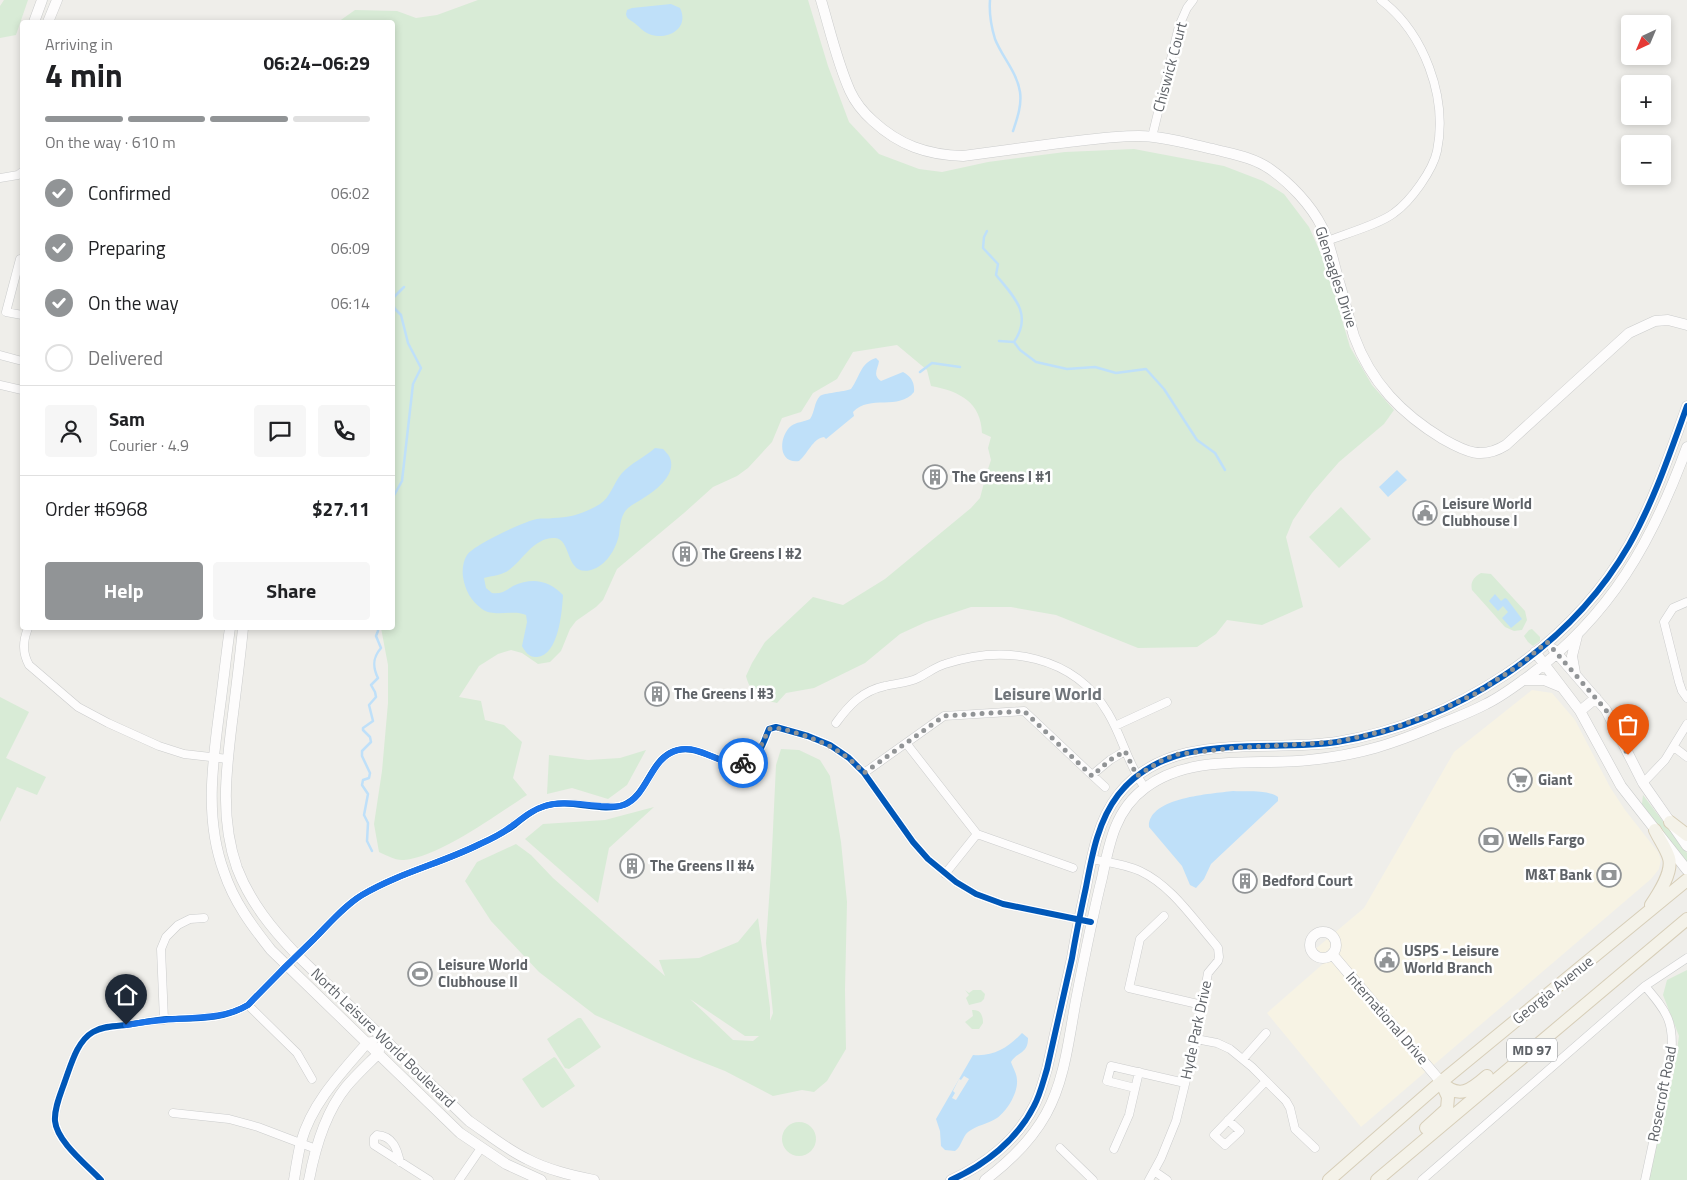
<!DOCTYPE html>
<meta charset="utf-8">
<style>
:root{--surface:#fff;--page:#f6f6f6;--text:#202124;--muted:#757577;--line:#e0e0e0;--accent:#919496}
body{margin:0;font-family:"Titillium Web",sans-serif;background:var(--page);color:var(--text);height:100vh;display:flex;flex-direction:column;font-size:19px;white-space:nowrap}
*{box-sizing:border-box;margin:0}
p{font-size:16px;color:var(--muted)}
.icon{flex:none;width:28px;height:28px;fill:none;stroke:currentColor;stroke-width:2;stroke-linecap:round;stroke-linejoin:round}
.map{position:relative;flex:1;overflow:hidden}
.drawer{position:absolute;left:20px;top:20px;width:375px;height:610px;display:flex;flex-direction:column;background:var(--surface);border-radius:5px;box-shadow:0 2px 8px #0003}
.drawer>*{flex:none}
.needle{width:32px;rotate:224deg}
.buttons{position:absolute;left:1621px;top:15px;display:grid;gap:10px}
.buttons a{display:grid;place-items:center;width:50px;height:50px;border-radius:5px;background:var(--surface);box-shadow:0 2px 8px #0003;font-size:25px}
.pin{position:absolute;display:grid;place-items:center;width:42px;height:42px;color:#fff;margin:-51px -21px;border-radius:50% 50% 50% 0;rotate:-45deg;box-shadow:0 0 5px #0007}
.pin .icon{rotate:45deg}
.courier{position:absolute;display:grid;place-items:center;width:50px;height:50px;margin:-25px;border:4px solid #1a73e8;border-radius:50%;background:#fff;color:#222;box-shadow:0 1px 6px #0007}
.headline em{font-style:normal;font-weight:700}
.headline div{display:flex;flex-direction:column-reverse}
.headline{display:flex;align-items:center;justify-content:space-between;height:85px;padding:0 25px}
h1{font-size:32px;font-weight:700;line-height:38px}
.bar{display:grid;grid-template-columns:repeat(4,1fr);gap:8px 5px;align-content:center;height:60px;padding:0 25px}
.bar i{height:6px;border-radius:4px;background:var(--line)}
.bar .current{background:var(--accent)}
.bar p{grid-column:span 4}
.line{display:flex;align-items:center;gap:12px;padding:0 25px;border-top:1px solid var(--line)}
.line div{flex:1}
.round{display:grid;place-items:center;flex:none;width:52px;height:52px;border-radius:5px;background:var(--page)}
ol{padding:0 25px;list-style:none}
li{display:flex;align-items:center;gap:15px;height:55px}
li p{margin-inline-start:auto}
li .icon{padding:5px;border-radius:50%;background:var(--accent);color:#fff;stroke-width:4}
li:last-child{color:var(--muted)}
li i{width:28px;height:28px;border:2px solid var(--line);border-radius:50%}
.button{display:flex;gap:10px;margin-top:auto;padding:10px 25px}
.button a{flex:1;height:58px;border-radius:5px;background:var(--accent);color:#fff;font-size:20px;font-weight:700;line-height:58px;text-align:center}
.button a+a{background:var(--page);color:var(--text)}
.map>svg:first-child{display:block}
.commercial{fill:#f7f3e4}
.green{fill:#d8ebd6;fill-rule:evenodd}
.water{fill:#bfe0f9}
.pier{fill:#efeeea}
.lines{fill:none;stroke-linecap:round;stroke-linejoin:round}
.stream{stroke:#bfe0f9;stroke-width:2.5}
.minor-casing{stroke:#cbcccc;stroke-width:9}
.tertiary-casing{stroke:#cbcccc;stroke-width:11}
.primary-casing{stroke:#d7ceb8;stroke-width:14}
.minor{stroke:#fdfcfc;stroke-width:8}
.tertiary{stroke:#fdfcfc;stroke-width:10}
.primary{stroke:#f4f2e9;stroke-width:12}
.cycleway-casing{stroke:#fff;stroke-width:9}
.cycleway{stroke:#0057b8;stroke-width:6}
.done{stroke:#919496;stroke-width:5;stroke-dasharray:0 9}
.route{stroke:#1a73e8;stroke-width:6}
.labels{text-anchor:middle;stroke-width:5;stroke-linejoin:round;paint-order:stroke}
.shield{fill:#fff;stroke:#8f9295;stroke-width:1}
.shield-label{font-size:14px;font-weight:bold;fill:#5f6368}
.street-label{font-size:15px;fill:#5f6368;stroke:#fff}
.poi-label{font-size:15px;font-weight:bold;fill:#5f6368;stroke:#fff;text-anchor:start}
.quarter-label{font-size:18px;font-weight:bold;fill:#70757a;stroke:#fff}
</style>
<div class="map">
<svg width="1687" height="1180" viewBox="0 0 1687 1180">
<rect width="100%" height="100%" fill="#efeeea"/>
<path class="commercial" d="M1532,690L1552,693L1575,720L1610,787L1625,810L1658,852L1661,860L1659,869L1651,879L1361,1127L1267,1013L1324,963L1313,951L1364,908L1454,752Z"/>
<path class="green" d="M4,0H28L16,35L0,38V6Z
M478,0H808L828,66L849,122L879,154L919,169L942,172L988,162L1065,152L1134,149L1224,166L1263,181L1284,194L1309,227L1326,265L1350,347L1372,385L1394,410L1384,424L1339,462L1312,493L1293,520L1286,537L1303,607L1262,625L1227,620L1216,634L1197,647L1138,648L1056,615L1011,607H971L926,622L900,634L865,663L814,688L786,693L777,703C761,700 750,693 746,676L752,663L765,642L813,597L843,605L885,579L971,508L980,498L986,475L991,460L988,448L991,437L982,433C981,402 959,391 931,386L927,370L897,345L853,352L837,379L813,393L801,412L782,418L772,442L748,468L737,476L713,487L684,513L617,569L603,600L596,607L576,621L570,629L561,651L550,662L538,664L522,653L511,650L498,654L479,666L459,697L481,701L485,720L504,725L522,742L513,778L527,795C496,815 439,857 404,860C396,861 386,855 379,852L374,824L382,771L388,703V665L381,628H392V22H338L355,10L397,11L416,18L437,15Z
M1341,507L1371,539L1339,568L1309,537Z
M1481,573L1491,574L1525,611L1527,620L1522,630L1514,631L1505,627L1472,590C1470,582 1474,577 1481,573Z
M1532,629L1540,637V641L1533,646L1528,642L1524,636L1529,630Z
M0,697L29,712L6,758L46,777L37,795L17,787L0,822Z
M781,749L799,750L820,760L830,776L841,842L847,902L845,990L846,1049L827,1081L814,1092L802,1090L773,1096L725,1071L692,1058L595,1015L539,972L491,921L465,881L477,862L516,844L531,855L553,878L665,976L659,960L699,958L738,942L758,918L770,1008V1021L773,1013L766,943L771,871L776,765ZM690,999L745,1036H759L753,1041L733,1040Z
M646,750L627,785L608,799L572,788L547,794L549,755L588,760L620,758Z
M1643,795L1687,853V863L1644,807L1642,804Z
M654,807L609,848L598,903L525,839L543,824L605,820Z
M1687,970V1180H1649L1664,1108L1673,1077L1679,1036L1663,995L1667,980Z
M965,990L969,993L973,990H981L985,994L984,999L981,1002L969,1005L966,998L969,995Z
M972,1010C981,1009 983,1016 983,1023L979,1029H972L965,1022L973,1016Z
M578,1018H581L601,1047L569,1069L565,1068L547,1039Z
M554,1057L556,1058L575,1086L543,1108L541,1107L522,1079Z
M782 1139a17 17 0 1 1 34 0a17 17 0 1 1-34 0Z"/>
<path class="water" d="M671,4L680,8C690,29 667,41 649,34C642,31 639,26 633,22C629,19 627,19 626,14L627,10L632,8Z
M876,358L879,361C878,369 872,375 881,381L903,372C911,376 915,383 914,392C899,411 870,394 853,412L854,416L826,439L824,437C812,439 808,454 799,461C777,464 779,436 791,426C796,422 804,422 810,419C815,412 814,402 820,396C823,393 844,392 851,389C860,377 860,363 876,358Z
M655,448L663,449C665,451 669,455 670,458C677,475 654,492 642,499C636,503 628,506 624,513C620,520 620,528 619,535C616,549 606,566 591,570C565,577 572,539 555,538C534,537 523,560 509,570C503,575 491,576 484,578L486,588L492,593C501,594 505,591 513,586C532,577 549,580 563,595C562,611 559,655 537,657C530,658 525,652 522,646L527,622L526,615C513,609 495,618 482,609C471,601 465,590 463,577C462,570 463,561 467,555C473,545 525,521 537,519C542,518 548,519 553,518C570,518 585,513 600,504C610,498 614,482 622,473C631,463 645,457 655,448Z
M1397,470L1407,480L1388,497L1379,487Z
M1495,594L1501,601L1505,598L1507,599L1522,619L1511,628L1502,618L1508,612L1503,606L1498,611L1489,601Z
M1233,791C1246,792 1267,789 1278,797V801L1211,864L1204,879L1196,888L1190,885L1182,866L1149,827C1148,797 1211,794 1233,791Z
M1022,1033L1028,1038C1028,1054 1018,1051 1011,1062C1013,1068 1017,1074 1017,1080C1018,1093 1007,1111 997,1118C988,1124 977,1125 968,1132C962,1137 962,1146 955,1151L945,1150L941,1146L940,1131L936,1119L973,1055C994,1057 1009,1047 1022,1033Z"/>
<path class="pier" d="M964,1076L969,1079L956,1100L952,1098L955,1093L953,1091L959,1079L961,1080Z"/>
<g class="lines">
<path class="stream" d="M990,0C989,13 991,26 995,39C1002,57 1017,72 1020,92C1022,105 1017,119 1013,131
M987,231L984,237L983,248L998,264L996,275C1014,297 1033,314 1014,342L1020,350L1036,362L1067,369L1095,367L1116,373L1146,369L1164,389L1197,440L1215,453L1225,470
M392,299L404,287
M392,302L395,309L401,315L408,343L421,368L413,384L402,481L392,499
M999,341L1014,342
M920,372L932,363L960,367
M372,851L367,841L368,823L364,815L368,794L362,785L363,780L369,778L370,773L362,756V751L371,742L370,737L363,730V728L373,721L369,705L376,697L375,692L371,685L378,678C372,666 373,657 381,648L376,636L378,631V628"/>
<g class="minor-casing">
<path id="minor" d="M1152,137L1179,26L1187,8L1193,0
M0,178L18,175L22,172
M1327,241C1345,234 1380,224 1394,213C1411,201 1433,170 1437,151C1448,97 1424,33 1381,0
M22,259H20L6,312L22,315
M0,355L22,361
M0,385L22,390
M1687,602L1673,608L1664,622L1679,682L1682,691L1687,698
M28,628C23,641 22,652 29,665L78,707L108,723L159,746L184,754L228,759
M836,723C849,705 862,691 885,686C897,683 908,683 918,678C928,673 935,667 945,664C1005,644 1074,655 1108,713C1123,738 1127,763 1145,788
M1115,726L1167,702
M906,743L977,834L1073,868
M1674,747L1687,757
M864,773L944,716L1024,711L1092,775L1110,760L1125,751
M1092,775L1105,787
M1643,783L1665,760L1687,724
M1091,859C1107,862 1125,864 1140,871C1172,886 1193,919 1215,944L1218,948L1219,957L1218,961L1208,973L1196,1039L1176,1121L1161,1158L1149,1180
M945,874L977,834
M1164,916L1140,939L1129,988L1202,1005
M1645,986C1667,1012 1675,1022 1671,1058L1645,1180
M248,1005L297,1053L312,1079
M164,1020L161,949L166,937L178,925L190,919L204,918
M1196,1039L1217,1043L1230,1049L1252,1067L1286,1101L1290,1108L1295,1129L1315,1148
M1243,1059L1266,1033
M1135,1088L1107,1081L1111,1066L1185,1083
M173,1113L229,1119L258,1127L316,1149
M1228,1120L1240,1131L1225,1145L1214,1135L1266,1081
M1060,1148L1093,1180
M1114,1149L1129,1115L1139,1072
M400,1162C397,1149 393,1136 377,1135L374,1138V1145L429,1180
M1154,1171L1167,1180
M101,1180C87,1165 57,1142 55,1121C54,1108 61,1093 65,1081C71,1065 77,1041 93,1032C103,1026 115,1026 126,1025C140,1023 154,1020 167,1019C196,1018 223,1020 248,1005C270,982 292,960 315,938C330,923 344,906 362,895C399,873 442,863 480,844C491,839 503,833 513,826C523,818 532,810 545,806C570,798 601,813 623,805C646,797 649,764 670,753C701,736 732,783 758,753C763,746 766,736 769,729L776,727L808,736L830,745L849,758L864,773L913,842L928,859L956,882L976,894L1003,904L1091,922
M459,1180L481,1148
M1422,1180L1645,986L1687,958"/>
</g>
<g class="tertiary-casing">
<path id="tertiary" d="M821,0C830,30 837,62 850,91C855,102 864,113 873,121C899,145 927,155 963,156C995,152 1028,147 1060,143C1086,140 1112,136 1139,136C1163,136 1189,144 1213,149C1232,154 1253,157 1270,169C1290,183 1311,205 1322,227C1331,245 1334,266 1340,285C1345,302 1349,319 1354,336C1371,383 1402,414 1443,439C1466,452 1482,460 1506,445L1629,333L1655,321L1668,320L1687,325
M34,22L42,0
M48,22L57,0
M230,628C226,656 223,685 219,714C212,767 205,821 224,872C234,902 252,926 271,950L460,1133L506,1164L541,1180
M243,628C240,659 236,690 232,722C226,771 220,820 237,868C250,902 272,929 297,955L469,1121C488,1134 506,1149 527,1159C548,1170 571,1175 594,1180
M1553,649L1606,710L1643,783L1687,846
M1535,652L1580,711L1621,786L1687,870
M1575,673L1572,656L1577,636
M1523,680H1544L1561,687
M1580,711L1596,698
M1310 945a13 13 0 1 1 26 0a13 13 0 1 1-26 0Z
M1332,954L1441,1082
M294,1180C296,1167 298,1154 301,1142C312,1103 341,1073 367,1043L372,1042
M309,1180C315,1148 325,1113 346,1087C356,1075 367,1065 378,1054L380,1047
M951,1180C985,1165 1017,1140 1034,1106C1040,1095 1043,1082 1047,1069C1055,1032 1064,995 1072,958C1076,934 1081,910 1086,887C1092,855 1098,821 1118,795C1169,729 1265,753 1337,742C1455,722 1569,649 1629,545C1654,501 1670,453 1687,406
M985,1180C1009,1162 1031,1141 1046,1114C1065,1080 1069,1037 1076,1000C1084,959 1092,918 1102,878C1109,844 1115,810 1145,788C1191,753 1255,766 1309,760C1360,755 1393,744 1440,724C1455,718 1471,712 1486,704C1501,697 1515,686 1529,676C1611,615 1652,542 1687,447"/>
</g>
<g class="primary-casing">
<path id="primary" d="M1670,822L1687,835
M1651,905C1659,893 1673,872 1669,858C1666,848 1659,839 1655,830
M1441,1082C1459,1100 1471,1090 1487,1076
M1426,1128L1447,1109L1448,1097L1442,1084
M1329,1180L1441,1082L1687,880
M1377,1180L1687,919"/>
</g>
<use href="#minor" class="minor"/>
<use href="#tertiary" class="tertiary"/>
<use href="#primary" class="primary"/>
<g class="cycleway-casing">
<path id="cycleway" d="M101,1180C87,1165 57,1142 55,1121C54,1108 61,1093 65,1081C71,1065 77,1041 93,1032C103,1026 115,1026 126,1025C140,1023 154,1020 167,1019C196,1018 223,1020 248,1005C270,982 292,960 315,938C330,923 344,906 362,895C399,873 442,863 480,844C491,839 503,833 513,826C523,818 532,810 545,806C570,798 601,813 623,805C646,797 649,764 670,753C701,736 732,783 758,753C763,746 766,736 769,729L776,727L808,736L830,745L849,758L864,773L913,842L928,859L956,882L976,894L1003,904L1091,922
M951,1180C985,1165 1017,1140 1034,1106C1040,1095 1043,1082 1047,1069C1055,1032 1064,995 1072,958C1076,934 1081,910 1086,887C1092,855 1098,821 1118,795C1169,729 1265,753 1337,742C1455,722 1569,649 1629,545C1654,501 1670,453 1687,406"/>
</g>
<use href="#cycleway" class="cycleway"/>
</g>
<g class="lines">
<path class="done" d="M743,763L758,752L769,729C779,727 787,730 796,733C823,741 845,752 864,773L944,716L1024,711L1092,776L1110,760L1125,751L1137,776L1164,759L1179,754L1234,748L1336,742L1388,730L1438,711L1475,694L1521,664L1547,642L1606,710L1628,755"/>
<path class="route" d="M126,1025C138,1023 151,1021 164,1020C194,1017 222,1020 248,1005C270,982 292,960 315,938C330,923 344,906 362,895C399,873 442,863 480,844C492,839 503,833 513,825C523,818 530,811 542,807C561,800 582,805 601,806C609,806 616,808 624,805C649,795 650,757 678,750C702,744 721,768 743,763"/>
</g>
<defs>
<g id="building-ring" transform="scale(1.25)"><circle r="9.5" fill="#fff" stroke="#919496" stroke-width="1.5"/><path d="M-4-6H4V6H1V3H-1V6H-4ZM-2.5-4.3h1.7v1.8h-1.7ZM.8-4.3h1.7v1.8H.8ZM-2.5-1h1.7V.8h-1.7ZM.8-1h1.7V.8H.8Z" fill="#919496"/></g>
<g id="civic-ring" transform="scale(1.25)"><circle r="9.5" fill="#fff" stroke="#919496" stroke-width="1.5"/><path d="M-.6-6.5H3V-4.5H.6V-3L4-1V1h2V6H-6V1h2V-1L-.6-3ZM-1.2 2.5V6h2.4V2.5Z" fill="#919496"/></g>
<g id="supermarket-ring" transform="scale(1.25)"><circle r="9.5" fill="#fff" stroke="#919496" stroke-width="1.5"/><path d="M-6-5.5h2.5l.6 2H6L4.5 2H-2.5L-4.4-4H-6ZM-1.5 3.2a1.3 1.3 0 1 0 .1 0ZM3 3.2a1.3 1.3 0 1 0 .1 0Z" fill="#919496"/></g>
<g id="bank-ring" transform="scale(1.25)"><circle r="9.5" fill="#fff" stroke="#919496" stroke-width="1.5"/><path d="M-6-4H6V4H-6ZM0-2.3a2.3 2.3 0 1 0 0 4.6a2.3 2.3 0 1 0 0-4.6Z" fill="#919496"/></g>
<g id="stadium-ring" transform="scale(1.25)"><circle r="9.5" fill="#fff" stroke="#919496" stroke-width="1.5"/><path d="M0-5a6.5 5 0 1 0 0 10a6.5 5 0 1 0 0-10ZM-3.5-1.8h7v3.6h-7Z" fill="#919496"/></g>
</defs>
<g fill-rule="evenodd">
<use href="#building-ring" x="935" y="477"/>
<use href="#civic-ring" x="1425" y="513"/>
<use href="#building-ring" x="685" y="554"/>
<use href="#building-ring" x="657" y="694"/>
<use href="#supermarket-ring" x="1520" y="780"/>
<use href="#bank-ring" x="1491" y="840"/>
<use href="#building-ring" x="632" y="866"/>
<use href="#bank-ring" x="1609" y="875"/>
<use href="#building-ring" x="1245" y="881"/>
<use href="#civic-ring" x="1387" y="960"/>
<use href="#stadium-ring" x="420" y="974"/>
</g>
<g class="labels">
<rect class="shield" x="1507" y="1038.5" width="50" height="23" rx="4"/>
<g class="shield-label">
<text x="1532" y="1055">MD 97</text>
</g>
<g class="street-label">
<text transform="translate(1170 67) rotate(-75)" y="5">Chiswick Court</text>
<text transform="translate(1336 277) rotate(72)" y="5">Gleneagles Drive</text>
<text transform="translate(1553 990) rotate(-39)" y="5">Georgia Avenue</text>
<text transform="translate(1387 1018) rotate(49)" y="5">International Drive</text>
<text transform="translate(1196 1030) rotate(-78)" y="5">Hyde Park Drive</text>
<text transform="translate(383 1038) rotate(44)" y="5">North Leisure World Boulevard</text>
<text transform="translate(1662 1094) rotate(-79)" y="5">Rosecroft Road</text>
</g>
<g class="poi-label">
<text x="952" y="482">The Greens I #1</text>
<text x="1442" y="509">Leisure World<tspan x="1442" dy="17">Clubhouse I</tspan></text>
<text x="702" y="559">The Greens I #2</text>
<text x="674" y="699">The Greens I #3</text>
<text x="1538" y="785">Giant</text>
<text x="1508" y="845">Wells Fargo</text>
<text x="650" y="871">The Greens II #4</text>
<text x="1592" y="880" text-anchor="end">M&amp;T Bank</text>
<text x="1262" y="886">Bedford Court</text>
<text x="1404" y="956">USPS - Leisure<tspan x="1404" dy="17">World Branch</tspan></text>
<text x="438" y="970">Leisure World<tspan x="438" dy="17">Clubhouse II</tspan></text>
</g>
<g class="quarter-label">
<text x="1048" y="700">Leisure World</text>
</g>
</g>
</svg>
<div class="buttons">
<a><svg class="needle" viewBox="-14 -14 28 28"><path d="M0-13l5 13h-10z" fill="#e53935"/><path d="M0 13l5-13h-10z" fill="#757577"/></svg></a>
<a>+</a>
<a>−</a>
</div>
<div class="pin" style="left:1628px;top:755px;background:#ea580c"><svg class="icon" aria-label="bag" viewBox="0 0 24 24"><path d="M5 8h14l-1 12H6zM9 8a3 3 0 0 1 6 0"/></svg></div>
<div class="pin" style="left:126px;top:1025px;background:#1f2937"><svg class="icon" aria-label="home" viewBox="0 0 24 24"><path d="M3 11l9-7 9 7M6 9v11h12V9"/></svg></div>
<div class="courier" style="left:743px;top:763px"><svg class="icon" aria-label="bike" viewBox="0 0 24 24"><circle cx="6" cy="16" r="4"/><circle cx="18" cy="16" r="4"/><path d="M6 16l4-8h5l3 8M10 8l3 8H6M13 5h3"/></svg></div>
<section class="drawer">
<div class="headline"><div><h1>4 min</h1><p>Arriving in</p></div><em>06:24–06:29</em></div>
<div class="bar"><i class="current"></i><i class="current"></i><i class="current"></i><i></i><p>On the way · 610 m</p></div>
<ol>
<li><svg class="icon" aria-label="check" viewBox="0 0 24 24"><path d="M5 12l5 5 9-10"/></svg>Confirmed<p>06:02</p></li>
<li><svg class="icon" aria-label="check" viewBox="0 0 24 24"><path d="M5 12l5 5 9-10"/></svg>Preparing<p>06:09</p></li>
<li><svg class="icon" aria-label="check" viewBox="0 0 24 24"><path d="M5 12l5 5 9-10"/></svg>On the way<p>06:14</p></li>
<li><i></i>Delivered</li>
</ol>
<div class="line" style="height:90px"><a class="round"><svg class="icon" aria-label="person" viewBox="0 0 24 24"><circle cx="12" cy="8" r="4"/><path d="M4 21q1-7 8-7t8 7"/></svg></a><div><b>Sam</b><p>Courier · 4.9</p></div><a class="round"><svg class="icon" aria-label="chat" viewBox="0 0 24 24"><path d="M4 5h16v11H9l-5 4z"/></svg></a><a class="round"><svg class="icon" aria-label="phone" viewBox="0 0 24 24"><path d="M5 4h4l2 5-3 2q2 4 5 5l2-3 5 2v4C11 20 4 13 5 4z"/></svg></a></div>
<div class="line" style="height:65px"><div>Order #6968</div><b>$27.11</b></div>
<div class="button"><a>Help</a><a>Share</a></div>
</section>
</div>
